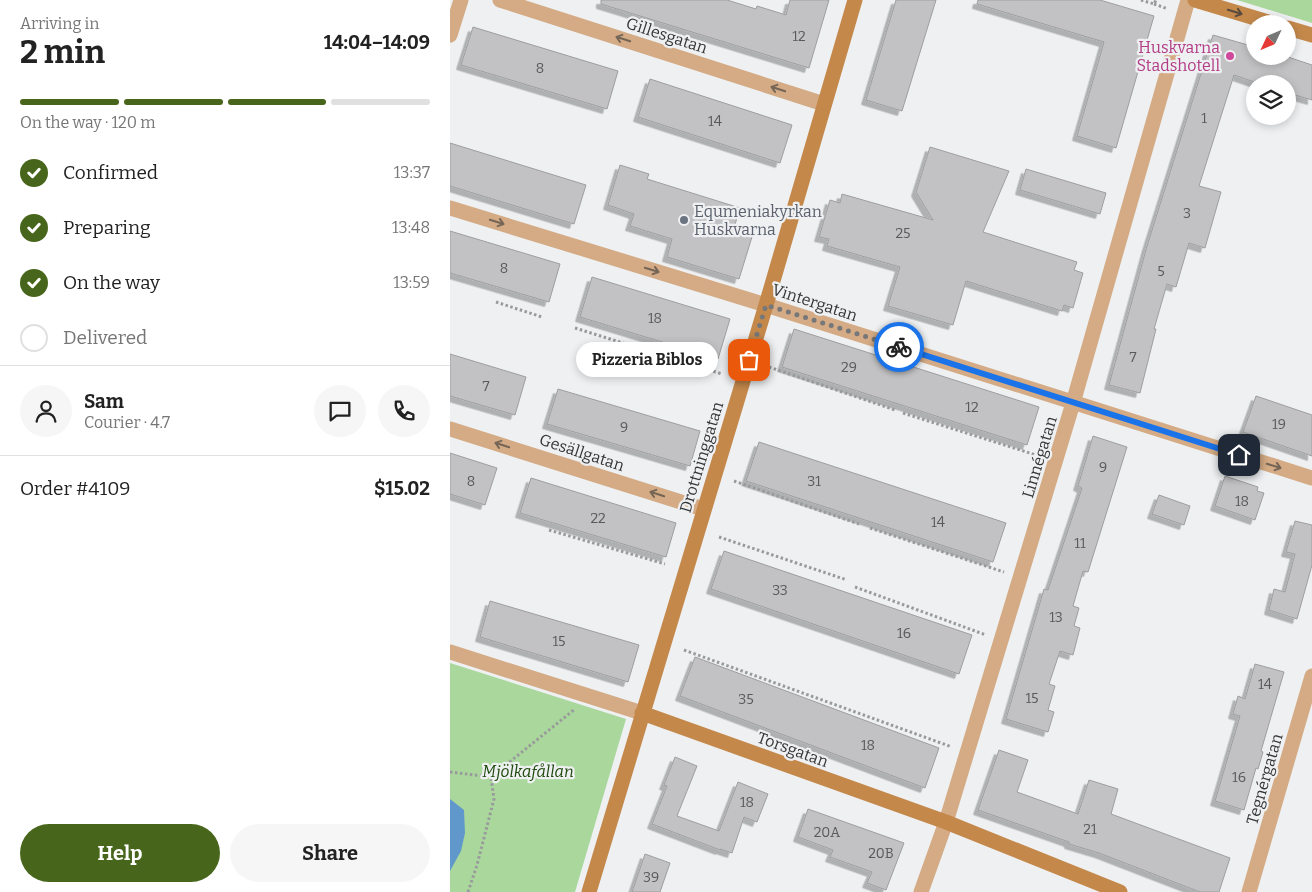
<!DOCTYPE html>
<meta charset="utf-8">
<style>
:root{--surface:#fff;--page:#f6f6f6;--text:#222;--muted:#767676;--line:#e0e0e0;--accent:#48661b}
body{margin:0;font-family:Bitter,serif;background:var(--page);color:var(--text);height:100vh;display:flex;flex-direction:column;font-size:19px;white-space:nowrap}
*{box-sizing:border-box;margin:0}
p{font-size:16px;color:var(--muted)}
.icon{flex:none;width:28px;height:28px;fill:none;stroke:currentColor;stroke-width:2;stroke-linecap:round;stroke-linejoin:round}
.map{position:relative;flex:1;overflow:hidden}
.details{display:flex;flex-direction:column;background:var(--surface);width:450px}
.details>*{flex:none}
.needle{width:32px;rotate:226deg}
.buttons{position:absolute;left:796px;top:15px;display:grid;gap:10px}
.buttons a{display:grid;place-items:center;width:50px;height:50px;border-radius:50%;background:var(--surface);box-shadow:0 2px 8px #0003;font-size:25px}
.pin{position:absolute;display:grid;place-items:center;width:42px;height:42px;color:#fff;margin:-21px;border-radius:10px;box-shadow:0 2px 8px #0006}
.courier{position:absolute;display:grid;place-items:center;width:50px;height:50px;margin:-25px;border:4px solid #1a73e8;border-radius:50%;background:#fff;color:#222;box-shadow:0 1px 6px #0007}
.bubble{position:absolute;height:35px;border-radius:18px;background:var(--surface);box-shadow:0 2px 8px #0003;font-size:16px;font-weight:700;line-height:35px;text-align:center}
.head em{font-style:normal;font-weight:700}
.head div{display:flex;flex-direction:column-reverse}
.head{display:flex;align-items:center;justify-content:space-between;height:85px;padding:0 20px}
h1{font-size:32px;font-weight:700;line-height:38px}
.bar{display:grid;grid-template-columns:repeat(4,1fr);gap:8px 5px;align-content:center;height:60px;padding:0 20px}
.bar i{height:6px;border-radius:4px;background:var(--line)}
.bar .selected{background:var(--accent)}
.bar p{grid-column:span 4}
.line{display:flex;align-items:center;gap:12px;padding:0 20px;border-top:1px solid var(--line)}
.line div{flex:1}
.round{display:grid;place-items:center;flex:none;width:52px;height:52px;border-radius:26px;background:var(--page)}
ol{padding:0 20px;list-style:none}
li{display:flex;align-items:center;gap:15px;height:55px}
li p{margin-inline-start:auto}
li .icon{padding:5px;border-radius:50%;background:var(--accent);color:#fff;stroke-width:4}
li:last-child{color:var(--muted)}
li i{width:28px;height:28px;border:2px solid var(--line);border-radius:50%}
.primary-button{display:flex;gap:10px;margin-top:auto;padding:10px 20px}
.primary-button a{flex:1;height:58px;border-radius:30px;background:var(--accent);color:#fff;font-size:20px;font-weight:700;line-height:58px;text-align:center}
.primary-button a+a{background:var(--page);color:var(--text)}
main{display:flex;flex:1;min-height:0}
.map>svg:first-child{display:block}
.green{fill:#aad79c}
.water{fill:#6198cc}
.building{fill:#c2c2c4;stroke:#9e9ea0;filter:url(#shadow)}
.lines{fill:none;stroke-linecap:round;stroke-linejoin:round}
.path{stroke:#989a9b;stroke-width:3;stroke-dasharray:2.5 2.5;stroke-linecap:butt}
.street{stroke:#d4ab84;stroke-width:15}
.secondary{stroke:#c4884b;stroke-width:15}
.oneway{stroke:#594a3c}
.oneway2{stroke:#756556}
.done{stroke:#767778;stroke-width:5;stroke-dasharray:0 9}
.route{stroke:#1a73e8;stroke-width:6}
.hotel-dot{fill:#d1479c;stroke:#eef0f2;stroke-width:2}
.worship-dot{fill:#6b7280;stroke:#eef0f2;stroke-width:2}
.labels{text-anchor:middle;stroke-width:4.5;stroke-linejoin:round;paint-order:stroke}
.number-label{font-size:14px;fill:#58595a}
.street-label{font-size:16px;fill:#353637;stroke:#eef0f2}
.hotel-label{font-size:16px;fill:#b23c85;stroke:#eef0f2;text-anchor:end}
.worship-label{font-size:16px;fill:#5b616d;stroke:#eef0f2;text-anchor:start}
.park-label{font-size:16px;font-style:italic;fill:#1d490b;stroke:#eef0f2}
</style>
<main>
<section class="details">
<div class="head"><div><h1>2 min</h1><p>Arriving in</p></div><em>14:04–14:09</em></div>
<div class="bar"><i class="selected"></i><i class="selected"></i><i class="selected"></i><i></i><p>On the way · 120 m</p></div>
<ol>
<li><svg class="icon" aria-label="check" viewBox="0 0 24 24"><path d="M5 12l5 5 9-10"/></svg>Confirmed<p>13:37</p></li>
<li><svg class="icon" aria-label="check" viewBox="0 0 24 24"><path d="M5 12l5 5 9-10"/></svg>Preparing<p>13:48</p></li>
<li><svg class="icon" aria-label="check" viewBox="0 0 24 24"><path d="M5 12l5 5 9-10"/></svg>On the way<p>13:59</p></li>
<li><i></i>Delivered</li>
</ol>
<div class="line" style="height:90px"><a class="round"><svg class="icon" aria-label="person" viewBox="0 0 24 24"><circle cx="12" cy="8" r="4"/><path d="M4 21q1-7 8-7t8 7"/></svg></a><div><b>Sam</b><p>Courier · 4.7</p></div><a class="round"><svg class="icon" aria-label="chat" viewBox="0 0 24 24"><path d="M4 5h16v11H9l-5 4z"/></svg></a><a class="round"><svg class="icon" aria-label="phone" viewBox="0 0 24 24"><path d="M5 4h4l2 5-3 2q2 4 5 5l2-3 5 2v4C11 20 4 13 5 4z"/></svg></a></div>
<div class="line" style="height:65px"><div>Order #4109</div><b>$15.02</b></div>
<div class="primary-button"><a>Help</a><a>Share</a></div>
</section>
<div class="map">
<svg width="862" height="892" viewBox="0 0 862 892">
<defs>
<filter id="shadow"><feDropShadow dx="-4.5" dy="4.5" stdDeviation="0" flood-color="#0004"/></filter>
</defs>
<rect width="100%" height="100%" fill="#eef0f2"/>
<path class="green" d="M787,0H862V23Z
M0,663L176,719L125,892H0Z"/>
<path class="water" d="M0,799L14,810L15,833L11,851L0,871Z"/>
<path class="building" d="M151,0H277L306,9L307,6L336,15L340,0H379L359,68L151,4Z
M446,0H486L452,111L416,100Z
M528,0H650L704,16L666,148L627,136L654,42L527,4Z
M23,27L168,71L157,109L11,65Z
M763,35L805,47V56H835L862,65V100L838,93V84H810L784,75L749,186L771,192L755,248L739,243L726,287L717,284L704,329H706L690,393L659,385L697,246Z
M200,79L342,125L330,163L188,117Z
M0,143L136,185L124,224L0,186Z
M480,147L559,171L533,232L627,262L624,270L633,273L623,308L614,305L612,311L516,281L503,325L438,306L450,267L377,246L379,239L369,237L380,200L390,203L392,194L483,220L466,192Z
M170,165L199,174L197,179L290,208L283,231L302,237L289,279L217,257L222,239L180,226L184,214L158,205Z
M576,169L656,193L650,214L570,190Z
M0,231L110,264L99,302L0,273Z
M142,277L280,319L268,359L130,317Z
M344,329L589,407L577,445L332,367Z
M0,354L76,377L65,415L0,396Z
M108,389L250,431L240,466L97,424Z
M806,396L862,415V456L793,432Z
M643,436L677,447L638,572L633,571L623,606L629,608L624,626L630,628L623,655L610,651L599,684L605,686L598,710L604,712L598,732L556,719L594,589L598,590L632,488L628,486Z
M309,442L556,523L543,562L296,481Z
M0,453L47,468L35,505L0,494Z
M775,476L808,487L807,491L814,493L805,520L765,506Z
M81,478L226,523L216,557L70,513Z
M709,495L740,506L734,525L702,514Z
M845,521L862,525V565L847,619L819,610L824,589L835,592L845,554L836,552Z
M274,551L522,635L509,674L261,589Z
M40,601L189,645L178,682L30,637Z
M245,657L489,748L475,788L230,696Z
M805,664L834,672L811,751L813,752L808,769L806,768L794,810L765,801L790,716L783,714L788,696L795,699Z
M549,750L578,760L567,792L628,814L639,780L668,789L661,814L780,858L769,892H750L649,853L619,844V842L528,810Z
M225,757L247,766L227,816L269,831L288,782L318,794L307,822L294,817L282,853L270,849V850L202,824L217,786L214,785Z
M358,809L454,843L436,890L417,883L422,872L380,857L383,850L348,837Z
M195,854L220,863L210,892H182Z"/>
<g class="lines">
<path class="path" d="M691,0L704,4L706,0
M704,4L718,9
M46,302L92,317
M125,328L272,374
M319,367L445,410
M453,413L589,456
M284,481L409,524
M420,528L554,572
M99,530L215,564
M269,537L397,580
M405,587L536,635
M234,650L502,747
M0,772L41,777L125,709
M18,892L27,865L44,799L41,777"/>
<path class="street" d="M50,0L374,104
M0,35L11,0
M0,208L316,305L862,478
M0,429L253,509
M0,652L192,713
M471,892L496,822L623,403L738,0
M799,892L862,676"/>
<path class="secondary" d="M745,0L825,24
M838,28L862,35
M192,713L496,822L670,892
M139,892L316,305L405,0"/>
</g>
<defs><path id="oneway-shaft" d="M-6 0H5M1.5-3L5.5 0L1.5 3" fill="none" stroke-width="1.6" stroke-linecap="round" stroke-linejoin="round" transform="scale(1.25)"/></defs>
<use class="oneway" href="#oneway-shaft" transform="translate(785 12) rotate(17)"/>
<g class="oneway2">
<use href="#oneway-shaft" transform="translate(173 39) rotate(-162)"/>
<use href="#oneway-shaft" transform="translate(328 89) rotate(-162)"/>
<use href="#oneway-shaft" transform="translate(47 222) rotate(17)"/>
<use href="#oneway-shaft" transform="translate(202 270) rotate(17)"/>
<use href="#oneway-shaft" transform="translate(52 445) rotate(-162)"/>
<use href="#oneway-shaft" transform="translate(824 466) rotate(17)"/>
<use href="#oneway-shaft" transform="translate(207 494) rotate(-162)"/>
</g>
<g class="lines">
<path class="done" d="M299,360L316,305L449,347"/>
<path class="route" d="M449,347L789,455"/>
</g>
<circle class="hotel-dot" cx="780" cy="56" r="5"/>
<circle class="worship-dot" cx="234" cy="220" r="5"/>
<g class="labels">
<g class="number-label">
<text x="349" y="41">12</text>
<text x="90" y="73">8</text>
<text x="754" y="123">1</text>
<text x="265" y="126">14</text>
<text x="737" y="218">3</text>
<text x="453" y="238">25</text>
<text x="54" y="273">8</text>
<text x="711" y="276">5</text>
<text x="205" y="323">18</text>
<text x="683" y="362">7</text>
<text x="399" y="372">29</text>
<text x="36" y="391">7</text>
<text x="522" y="412">12</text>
<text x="829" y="429">19</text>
<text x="174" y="432">9</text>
<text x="653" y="472">9</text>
<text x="21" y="486">8</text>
<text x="364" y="486">31</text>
<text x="792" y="506">18</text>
<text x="148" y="523">22</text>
<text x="488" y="527">14</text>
<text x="630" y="548">11</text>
<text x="330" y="595">33</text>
<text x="606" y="622">13</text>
<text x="454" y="638">16</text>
<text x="109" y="646">15</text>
<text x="815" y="689">14</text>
<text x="582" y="703">15</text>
<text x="296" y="704">35</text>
<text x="418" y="750">18</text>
<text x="789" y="782">16</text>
<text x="297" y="807">18</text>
<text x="640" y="834">21</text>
<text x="377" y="837">20A</text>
<text x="431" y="858">20B</text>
<text x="201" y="882">39</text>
</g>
<g class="street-label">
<text transform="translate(217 35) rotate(18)" y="6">Gillesgatan</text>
<text transform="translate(365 302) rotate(18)" y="6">Vintergatan</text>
<text transform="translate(132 452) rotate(18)" y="6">Gesällgatan</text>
<text transform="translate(251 457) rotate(-73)" y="6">Drottninggatan</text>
<text transform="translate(589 457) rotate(-73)" y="6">Linnégatan</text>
<text transform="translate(343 749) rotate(20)" y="6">Torsgatan</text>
<text transform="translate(814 779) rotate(-74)" y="6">Tegnérgatan</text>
</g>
<g class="hotel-label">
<text x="770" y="53">Huskvarna<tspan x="770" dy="18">Stadshotell</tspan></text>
</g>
<g class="worship-label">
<text x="244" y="217">Equmeniakyrkan<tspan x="244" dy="18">Huskvarna</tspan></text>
</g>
<g class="park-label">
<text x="78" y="777">Mjölkafållan</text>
</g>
</g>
</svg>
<div class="buttons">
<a><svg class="needle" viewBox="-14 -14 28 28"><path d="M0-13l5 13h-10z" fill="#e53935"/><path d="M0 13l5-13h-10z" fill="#767676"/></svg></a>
<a><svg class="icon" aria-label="layers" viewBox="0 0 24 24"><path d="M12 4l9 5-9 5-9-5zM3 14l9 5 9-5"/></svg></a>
</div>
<div class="pin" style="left:299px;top:360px;background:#ea580c"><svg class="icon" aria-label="bag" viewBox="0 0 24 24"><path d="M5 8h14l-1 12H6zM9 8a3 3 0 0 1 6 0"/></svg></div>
<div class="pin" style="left:789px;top:455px;background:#1f2937"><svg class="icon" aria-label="home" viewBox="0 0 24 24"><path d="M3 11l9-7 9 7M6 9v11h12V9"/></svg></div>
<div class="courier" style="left:449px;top:347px"><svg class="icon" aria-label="bike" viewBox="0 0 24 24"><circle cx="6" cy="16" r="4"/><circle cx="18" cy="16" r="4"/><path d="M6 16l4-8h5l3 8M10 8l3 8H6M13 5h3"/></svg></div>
<div class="bubble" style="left:126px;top:342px;width:142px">Pizzeria Biblos</div>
</div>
</main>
